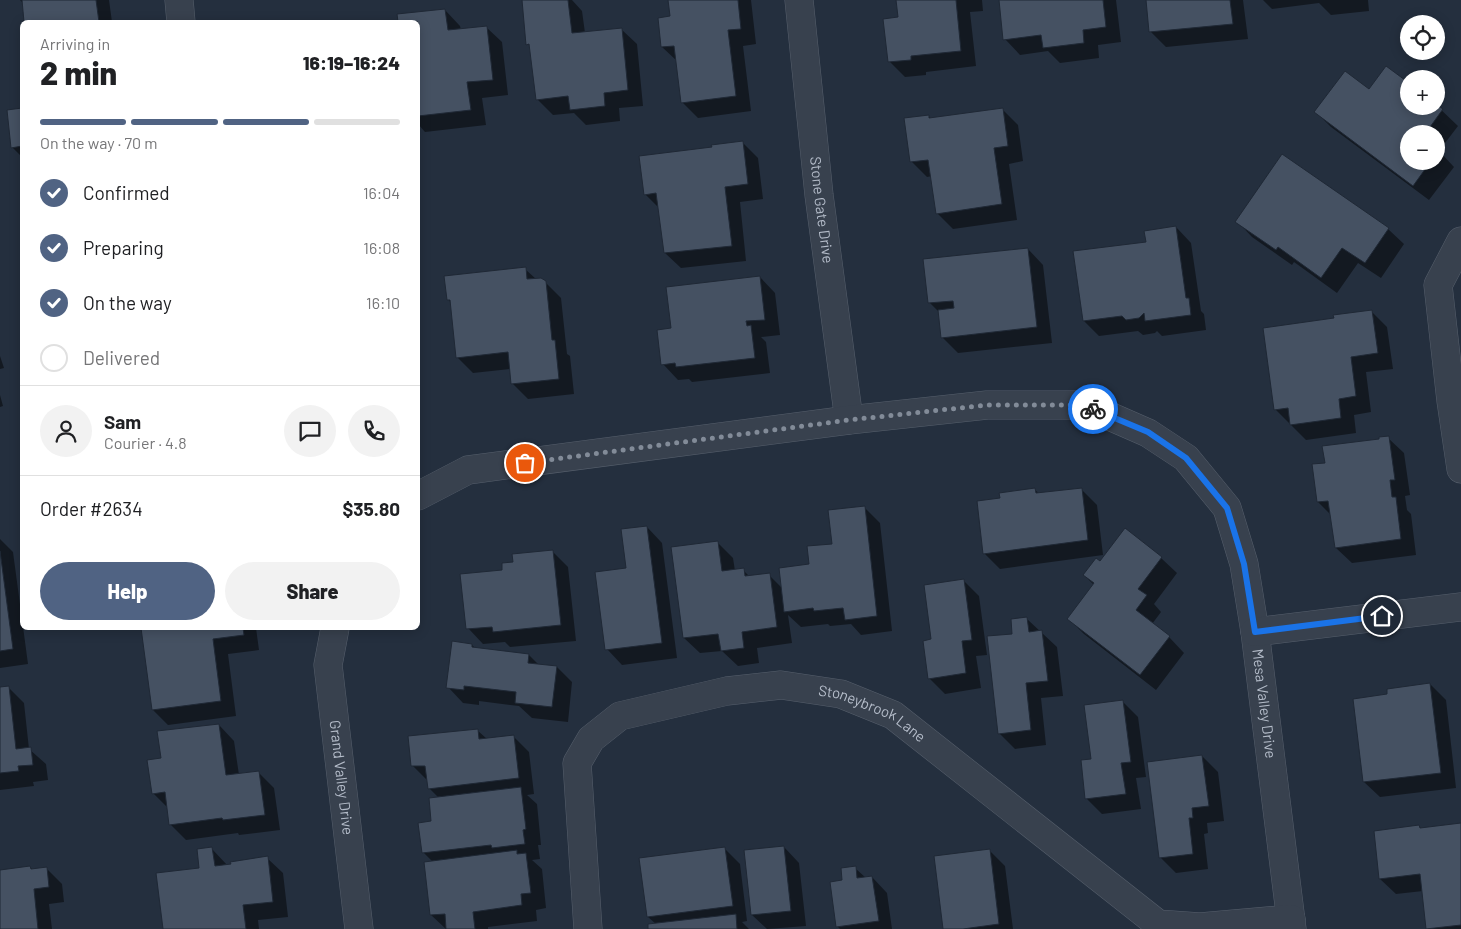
<!DOCTYPE html>
<meta charset="utf-8">
<style>
:root{--surface:#fff;--page:#f2f2f2;--text:#202124;--muted:#757577;--line:#e0e0e0;--accent:#506383}
body{margin:0;font-family:Barlow,sans-serif;background:var(--page);color:var(--text);height:100vh;display:flex;flex-direction:column;font-size:19px;white-space:nowrap}
*{box-sizing:border-box;margin:0}
p{font-size:16px;color:var(--muted)}
.icon{flex:none;width:28px;height:28px;fill:none;stroke:currentColor;stroke-width:2;stroke-linecap:round;stroke-linejoin:round}
.map{position:relative;flex:1;overflow:hidden}
.side{position:absolute;left:20px;top:20px;width:400px;height:610px;display:flex;flex-direction:column;background:var(--surface);border-radius:8px;box-shadow:0 2px 12px #0003}
.side>*{flex:none}
.fabs{position:absolute;left:1400px;top:15px;display:grid;gap:10px}
.fabs a{display:grid;place-items:center;width:45px;height:45px;border-radius:50%;background:var(--surface);box-shadow:0 2px 12px #0003;font-size:25px}
.pin{position:absolute;display:grid;place-items:center;width:42px;height:42px;color:#fff;margin:-21px;border:2px solid #fff;border-radius:50%;box-shadow:0 1px 5px #0007}
.courier{position:absolute;display:grid;place-items:center;width:50px;height:50px;margin:-25px;border:4px solid #1a73e8;border-radius:50%;background:#fff;color:#222;box-shadow:0 1px 6px #0007}
.head em{font-style:normal;font-weight:800}
.head div{display:flex;flex-direction:column-reverse}
.head{display:flex;align-items:center;justify-content:space-between;height:85px;padding:0 20px}
h1{font-size:32px;font-weight:800;line-height:38px}
.bar{display:grid;grid-template-columns:repeat(4,1fr);gap:8px 5px;align-content:center;height:60px;padding:0 20px}
.bar i{height:6px;border-radius:4px;background:var(--line)}
.bar .selected{background:var(--accent)}
.bar p{grid-column:span 4}
.line{display:flex;align-items:center;gap:12px;padding:0 20px;border-top:1px solid var(--line)}
.line div{flex:1}
.round{display:grid;place-items:center;flex:none;width:52px;height:52px;border-radius:26px;background:var(--page)}
ol{padding:0 20px;list-style:none}
li{display:flex;align-items:center;gap:15px;height:55px}
li p{margin-inline-start:auto}
li .icon{padding:5px;border-radius:50%;background:var(--accent);color:#fff;stroke-width:4}
li:last-child{color:var(--muted)}
li i{width:28px;height:28px;border:2px solid var(--line);border-radius:50%}
.cta{display:flex;gap:10px;margin-top:auto;padding:10px 20px}
.cta a{flex:1;height:58px;border-radius:30px;background:var(--accent);color:#fff;font-size:20px;font-weight:800;line-height:58px;text-align:center}
.cta a+a{background:var(--page);color:var(--text)}
.map>svg:first-child{display:block}
.shadow{fill:#0007;fill-rule:evenodd}
.building{fill:#455162;stroke:#1f2835}
.lines{fill:none;stroke-linecap:round;stroke-linejoin:round}
.minor-casing{stroke:#565f6c;stroke-width:29}
.minor{stroke:#38414e;stroke-width:28}
.done{stroke:#828b98;stroke-width:5;stroke-dasharray:0 9}
.route{stroke:#1a73e8;stroke-width:6}
.labels{text-anchor:middle;stroke-width:5;stroke-linejoin:round;paint-order:stroke}
.street-label{font-size:15px;fill:#b4bcc9;stroke:#1d2633}
</style>
<div class="map">
<svg width="1461" height="929" viewBox="0 0 1461 929">
<rect width="100%" height="100%" fill="#242f3e"/>
<path class="shadow" d="M20,0H109L112,22H26L23,3Z
M523,0H572L582,11L585,33L621,29L637,44L643,106L619,108L620,121L586,125L574,113L553,115L537,99L531,47L528,44Z
M669,0H751L756,44L743,46L751,111L698,118L682,102L677,61L662,47L671,17Z
M897,0H982L983,11L970,12L976,66L926,72V75L905,77L889,61L899,18Z
M1000,0H1116L1121,42L1098,45L1099,58L1060,63L1048,51L1020,55L1005,39Z
M1147,0H1243L1248,39L1166,47L1151,32Z
M1263,0H1368L1369,11L1331,15L1319,3L1272,9Z
M445,10L460,26L461,30L486,27L502,42L508,95L482,98L486,125L425,132L418,124V22H399L398,15Z
M343,20L345,22H326Z
M1370,91L1409,106L1436,105L1458,126L1439,151L1454,167L1429,200L1331,127L1316,112ZM1409,134H1436V161H1409Z
M1002,109L1018,125L1023,161L1009,164L1017,220L953,229L937,213L932,176L927,177L911,161L928,116L932,119Z
M22,110V157L12,147L8,111Z
M742,142L758,158L763,199L740,202L746,261L681,268L665,253L660,209L645,194L713,148Z
M1237,221L1388,229L1404,244L1381,278L1358,263L1337,293L1294,262L1292,265L1252,237Z
M1176,227L1191,243L1201,311L1204,314L1206,330L1162,336L1157,331L1155,333L1143,335L1138,331L1099,336L1084,321L1148,243Z
M1028,249L1043,265L1052,343L958,353L942,337L940,313L929,302Z
M525,269L536,279L545,282L561,298L567,354L570,356L574,394L528,399L512,383L511,369L473,373L457,357L451,303L448,299Z
M760,277L775,293L780,335L761,337L766,342L770,373L692,382L689,379L678,380L663,364L672,329Z
M1372,312L1387,327L1393,369L1366,372L1371,412L1354,415L1356,433L1306,440L1275,409L1335,319Z
M0,356L4,368L0,369Z
M0,395L3,406L0,407Z
M1388,438L1404,453L1410,495L1405,496L1407,510L1411,514L1416,555L1352,563L1336,548L1331,515L1318,502L1326,464Z
M1081,489L1097,505L1103,555L1000,569L985,554L1001,499L1035,490L1040,494Z
M864,507L880,523L892,631L861,635L851,624L830,626L828,624L801,627L788,615L792,643L757,648L759,663L738,666L722,651L700,653L684,638L717,542L733,558L735,571L743,570L750,577L769,575L782,588L810,566L833,545Z
M647,527L662,543L677,658L622,665L607,649L628,569Z
M0,539L13,552L28,664L0,668Z
M552,551L568,567L576,641L510,647L505,642L483,644L468,628L504,571L514,563Z
M1161,558L1177,573L1154,604L1161,612L1152,624L1169,637L1184,653L1156,690L1084,634L1069,619L1094,585L1084,575L1100,563Z
M964,581L979,596L987,655L976,656L981,688L945,694L929,678L933,640Z
M1027,619L1057,647L1063,696L1041,698L1046,745L1015,749L999,733Z
M142,628H256L259,650L228,654L236,716L168,725L153,710Z
M472,645L476,649L529,655L539,665L557,667L572,682L568,722L532,718L519,706L479,701V705L463,703L448,687Z
M1430,684L1446,700L1456,788L1380,797L1364,782L1389,696Z
M8,687L24,703L29,749L46,764L48,780L33,782L34,786L0,790V688Z
M1122,701L1138,717L1146,777L1136,778L1141,809L1102,814L1087,799L1092,760Z
M219,725L234,741L239,775L259,773L274,788L280,830L239,835L238,833L186,840L170,824L168,808L153,793L162,759Z
M477,730L487,739L514,737L529,752L534,794L527,795L537,804L541,845H538L540,859L532,860L542,869L546,908L536,910L537,921L488,927V929H446L431,915L433,862L423,852L439,798L429,788L428,781L413,766Z
M1202,756L1218,772L1224,821L1207,823L1208,833L1204,834L1208,869L1176,873L1161,858L1149,763Z
M1461,824V929H1428L1423,891L1396,894L1380,879L1419,826L1421,829Z
M784,847L799,863L806,926L767,929L752,915Z
M724,848L740,864L747,921L742,922L749,929H650L656,924L648,917Z
M212,849L228,866L267,858L283,873L288,917L258,920L259,929H165Z
M990,851L1005,866L1013,929H944Z
M30,867L33,870L46,868L62,884L64,902L49,904L52,929H0V871Z
M855,868L866,878L872,877L887,893L892,929H840L838,927L843,881Z"/>
<path class="building" d="M22,0H96L99,22H24Z
M522,0H568L572,33L622,28L628,90L604,93L605,106L570,110L568,96L536,100L529,44L526,45Z
M668,0H738L741,29L728,30L736,96L681,103L674,46L661,47L658,18L670,16Z
M896,0H956L961,51L911,56V60L888,62L883,19L898,17Z
M999,0H1103L1106,27L1083,30L1084,43L1043,48L1041,35L1003,40Z
M1146,0H1230L1233,24L1149,32Z
M445,9L448,30L487,26L493,80L467,82L471,110L418,116V22H398L397,14Z
M1386,66L1409,83V106H1436V104L1443,109L1425,134H1409V161H1431L1413,186L1314,112L1345,71L1369,89Z
M22,108V146L11,148L7,110Z
M1003,108L1008,146L994,148L1002,204L936,214L928,160L910,162L904,118L929,115V118Z
M743,141L748,184L725,187L732,246L664,253L656,193L644,195L639,156L712,147L711,145Z
M1282,154L1389,228L1365,263L1342,248L1321,278L1278,247L1276,250L1235,222Z
M1176,226L1186,298H1189L1191,315L1145,321L1144,313L1139,318L1126,320L1122,316L1083,321L1073,251L1146,242L1144,231Z
M1028,248L1037,327L941,338L938,310L954,308L953,301L928,303L923,259Z
M526,267L527,279L541,278L546,281L552,340H555L559,379L511,384L508,352L456,358L450,300H447L444,276Z
M760,276L765,320L746,321L747,326L751,325L755,358L676,367L675,363L661,365L657,330L671,328L666,287Z
M1372,310L1378,353L1351,357L1356,396L1339,399L1341,418L1290,425L1288,408L1274,410L1263,328L1334,318L1333,315Z
M1389,436L1395,480H1390L1392,497H1396L1401,539L1335,548L1328,501L1317,502L1312,464L1325,463L1322,446L1379,439V437Z
M1035,488L1036,493L1082,488L1088,540L983,554L977,501L1000,498L999,493Z
M865,506L877,616L845,620L843,608L814,611L813,608L784,612L779,568L809,564L807,546L832,544L828,510Z
M647,526L662,643L605,650L595,572L626,568L621,529Z
M1125,528L1162,557L1138,589L1147,595L1136,610L1170,636L1140,675L1067,619L1094,583L1083,575L1096,558L1100,561Z
M718,541L722,571L744,568L745,576L770,573L777,627L742,632L744,648L721,651L718,634L683,638L671,547Z
M553,550L561,625L493,632L492,627L466,629L460,574L502,570V563L513,562L512,554Z
M0,551L13,649L0,651Z
M964,579L972,640L962,641L966,673L928,679L923,641L931,639L924,585Z
M1027,617L1029,632L1042,630L1048,681L1026,683L1031,730L998,734L987,636L1012,634L1011,619Z
M141,628H243L244,635L213,639L221,701L152,710Z
M452,641L472,644V647L529,654L528,663L557,666L552,707L515,703L516,692L464,686V690L446,688Z
M1430,683L1441,773L1363,782L1353,699L1387,694V689Z
M9,686L16,749L31,747L33,765L18,766L19,771L0,773V687Z
M1123,700L1131,762L1121,763L1126,794L1085,799L1081,760L1091,759L1084,705Z
M219,724L226,775L259,771L265,815L223,820L222,818L169,825L165,792L152,794L147,760L161,758L157,731Z
M478,729L479,739L514,735L519,778L428,789L425,766H411L408,736Z
M1202,755L1209,806L1192,808L1193,818H1189L1193,854L1159,858L1147,762Z
M521,787L526,829L523,830L525,844L492,848L491,845L422,853L418,823L431,821L429,798Z
M1461,823V925L1426,929L1420,874L1379,879L1374,831L1419,825L1420,828Z
M784,846L791,911L751,915L744,850Z
M212,847L215,866L231,864L230,862L268,856L273,902L243,905L246,929H163L156,873L199,868L197,849Z
M725,847L733,906L647,917L639,858Z
M990,849L999,924L963,929H943L934,856Z
M517,850V854L526,853L531,893L521,894L522,905L473,912L475,929H446L445,914L430,915L424,862Z
M30,866L31,869L47,867L49,887L34,889L38,929H0V870Z
M856,866L857,878L872,876L879,921L836,927L830,882L842,880L841,868Z
M736,914L737,929H648V924Z"/>
<g class="lines">
<g class="minor-casing">
<g id="minor">
<path d="M179,0L181,22"/>
<path id="s1" d="M799,0L819,195L849,420"/>
<path d="M1461,241L1438,285L1451,401L1461,469"/>
<path id="s2" d="M418,496L468,470L849,420L987,405H1084L1148,433L1186,458L1227,508L1244,564L1255,632L1292,929"/>
<path id="s3" d="M335,628L328,665L359,929"/>
<path d="M1255,632L1461,607"/>
<path id="s4" d="M588,929L577,763L591,739L620,716L727,691L781,685L841,694L893,715L1158,924L1200,927L1291,919"/>
</g>
</g>
<use href="#minor" class="minor"/>
</g>
<g class="lines">
<path class="done" d="M525,463L849,420L987,405H1084L1093,409"/>
<path class="route" d="M1093,409L1148,432L1186,458L1227,508L1244,564L1255,632L1382,616"/>
</g>
<g class="labels">
<g class="street-label">
<text dy="5" stroke="none"><textPath href="#s1" startOffset="211">Stone Gate Drive</textPath></text>
<text dy="5" stroke="none"><textPath href="#s2" startOffset="1056">Mesa Valley Drive</textPath></text>
<text dy="5" stroke="none"><textPath href="#s4" startOffset="492">Stoneybrook Lane</textPath></text>
<text dy="5" stroke="none"><textPath href="#s3" startOffset="151">Grand Valley Drive</textPath></text>
</g>
</g>
</svg>
<div class="fabs">
<a><svg class="icon" aria-label="locate" viewBox="0 0 24 24"><circle cx="12" cy="12" r="6"/><path d="M12 2v4M12 18v4M2 12h4M18 12h4"/></svg></a>
<a>+</a>
<a>−</a>
</div>
<div class="pin" style="left:525px;top:463px;background:#ea580c"><svg class="icon" aria-label="bag" viewBox="0 0 24 24"><path d="M5 8h14l-1 12H6zM9 8a3 3 0 0 1 6 0"/></svg></div>
<div class="pin" style="left:1382px;top:616px;background:#1f2937"><svg class="icon" aria-label="home" viewBox="0 0 24 24"><path d="M3 11l9-7 9 7M6 9v11h12V9"/></svg></div>
<div class="courier" style="left:1093px;top:409px"><svg class="icon" aria-label="bike" viewBox="0 0 24 24"><circle cx="6" cy="16" r="4"/><circle cx="18" cy="16" r="4"/><path d="M6 16l4-8h5l3 8M10 8l3 8H6M13 5h3"/></svg></div>
<section class="side">
<div class="head"><div><h1>2 min</h1><p>Arriving in</p></div><em>16:19–16:24</em></div>
<div class="bar"><i class="selected"></i><i class="selected"></i><i class="selected"></i><i></i><p>On the way · 70 m</p></div>
<ol>
<li><svg class="icon" aria-label="check" viewBox="0 0 24 24"><path d="M5 12l5 5 9-10"/></svg>Confirmed<p>16:04</p></li>
<li><svg class="icon" aria-label="check" viewBox="0 0 24 24"><path d="M5 12l5 5 9-10"/></svg>Preparing<p>16:08</p></li>
<li><svg class="icon" aria-label="check" viewBox="0 0 24 24"><path d="M5 12l5 5 9-10"/></svg>On the way<p>16:10</p></li>
<li><i></i>Delivered</li>
</ol>
<div class="line" style="height:90px"><a class="round"><svg class="icon" aria-label="person" viewBox="0 0 24 24"><circle cx="12" cy="8" r="4"/><path d="M4 21q1-7 8-7t8 7"/></svg></a><div><b>Sam</b><p>Courier · 4.8</p></div><a class="round"><svg class="icon" aria-label="chat" viewBox="0 0 24 24"><path d="M4 5h16v11H9l-5 4z"/></svg></a><a class="round"><svg class="icon" aria-label="phone" viewBox="0 0 24 24"><path d="M5 4h4l2 5-3 2q2 4 5 5l2-3 5 2v4C11 20 4 13 5 4z"/></svg></a></div>
<div class="line" style="height:65px"><div>Order #2634</div><b>$35.80</b></div>
<div class="cta"><a>Help</a><a>Share</a></div>
</section>
</div>
